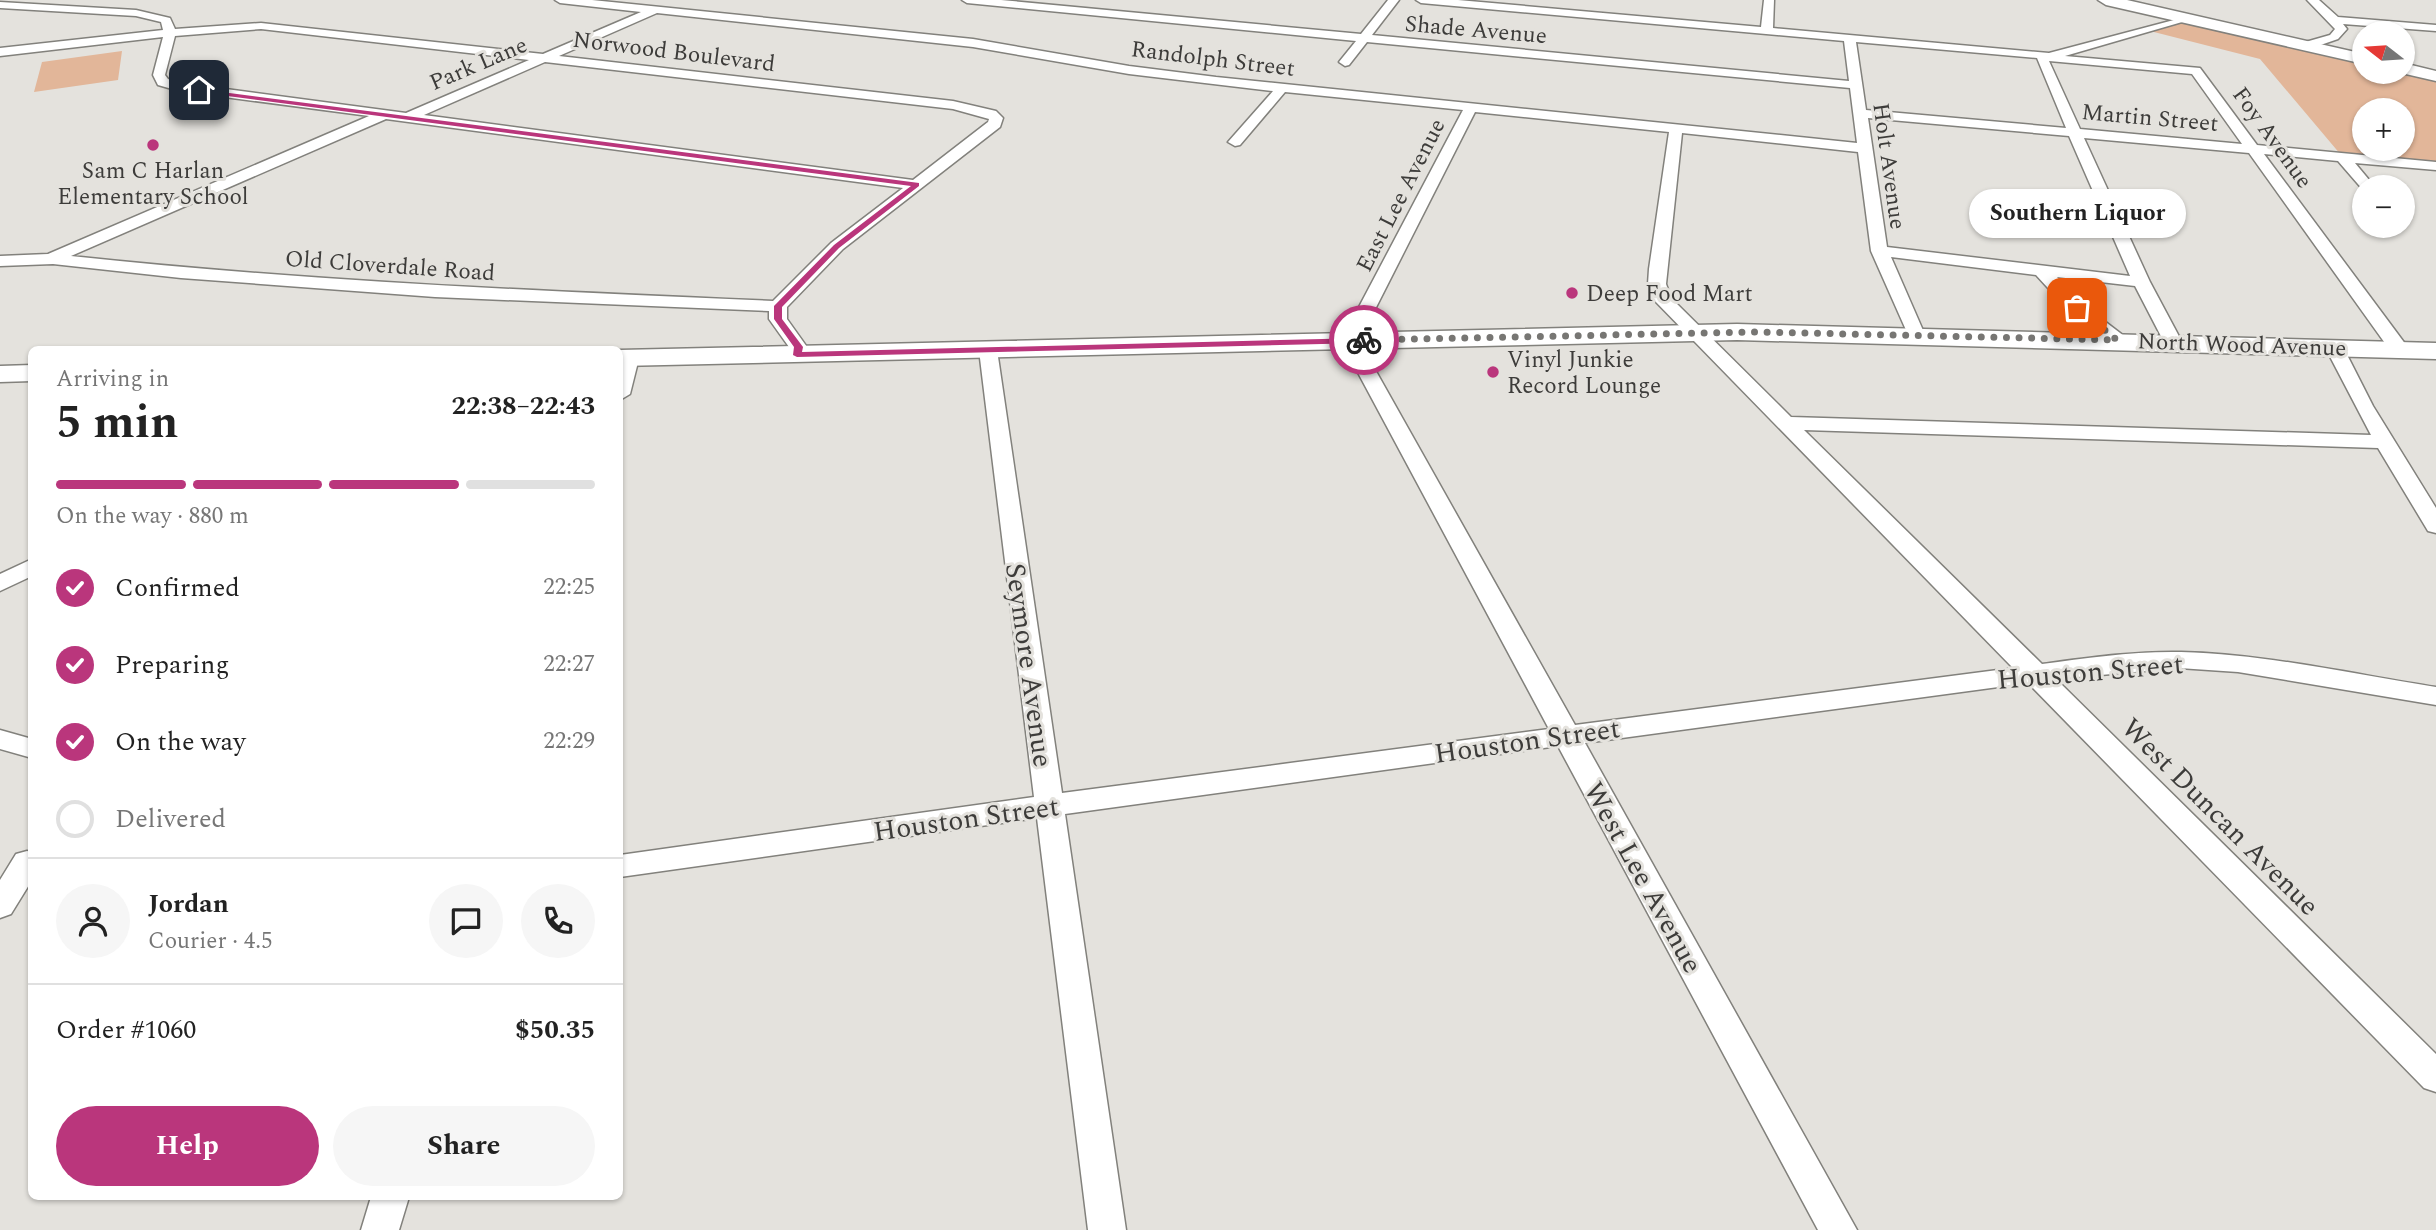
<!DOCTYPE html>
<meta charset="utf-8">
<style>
:root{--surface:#fff;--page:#f6f6f6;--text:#222;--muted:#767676;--line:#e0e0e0;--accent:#ba367c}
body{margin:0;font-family:Spectral,serif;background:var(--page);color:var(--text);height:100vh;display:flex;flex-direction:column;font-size:26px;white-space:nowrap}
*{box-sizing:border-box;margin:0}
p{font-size:23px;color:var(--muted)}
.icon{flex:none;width:38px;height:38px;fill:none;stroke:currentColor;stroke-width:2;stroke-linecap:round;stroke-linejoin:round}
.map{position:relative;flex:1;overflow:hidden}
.side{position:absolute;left:28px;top:346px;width:595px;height:854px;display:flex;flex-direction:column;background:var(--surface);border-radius:10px;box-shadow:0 2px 5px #0004}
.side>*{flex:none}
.needle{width:46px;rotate:287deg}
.tools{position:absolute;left:2352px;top:21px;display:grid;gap:14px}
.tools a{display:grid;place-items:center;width:63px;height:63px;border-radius:50%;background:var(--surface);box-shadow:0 2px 5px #0004;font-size:35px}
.pin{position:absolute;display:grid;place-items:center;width:60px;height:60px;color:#fff;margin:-30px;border-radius:14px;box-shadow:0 4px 10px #0006}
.courier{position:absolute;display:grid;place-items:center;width:70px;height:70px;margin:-35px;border:5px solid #ba367c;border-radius:50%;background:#fff;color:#222;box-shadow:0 2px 9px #0007}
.bubble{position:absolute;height:49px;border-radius:24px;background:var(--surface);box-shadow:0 2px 5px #0004;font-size:23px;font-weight:700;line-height:49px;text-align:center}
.overview em{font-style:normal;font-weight:700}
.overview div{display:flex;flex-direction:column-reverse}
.overview{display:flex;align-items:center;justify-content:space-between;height:119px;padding:0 28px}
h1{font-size:46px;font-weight:700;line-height:52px}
.bar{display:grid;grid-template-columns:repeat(4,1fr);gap:10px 7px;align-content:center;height:84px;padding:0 28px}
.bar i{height:9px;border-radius:5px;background:var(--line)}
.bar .selected{background:var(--accent)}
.bar p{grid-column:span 4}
.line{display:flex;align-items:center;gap:18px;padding:0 28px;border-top:2px solid var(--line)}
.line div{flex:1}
.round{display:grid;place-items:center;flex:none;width:74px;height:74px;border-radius:37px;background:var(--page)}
ol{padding:0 28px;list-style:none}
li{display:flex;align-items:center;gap:21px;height:77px}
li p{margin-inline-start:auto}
li .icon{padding:7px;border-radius:50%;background:var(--accent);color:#fff;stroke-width:4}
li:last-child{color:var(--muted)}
li i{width:38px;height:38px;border:4px solid var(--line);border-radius:50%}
.cta{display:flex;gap:14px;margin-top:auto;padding:14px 28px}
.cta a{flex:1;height:80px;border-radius:42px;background:var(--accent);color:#fff;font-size:28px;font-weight:700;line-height:80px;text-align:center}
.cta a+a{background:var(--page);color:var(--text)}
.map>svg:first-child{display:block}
.green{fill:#e2b699;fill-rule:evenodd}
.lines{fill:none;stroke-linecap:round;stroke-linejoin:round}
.minor-casing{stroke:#82817c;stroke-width:3}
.secondary-casing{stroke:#82817c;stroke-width:3}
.minor{fill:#fff;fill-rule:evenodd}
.secondary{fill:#fff;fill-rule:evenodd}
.route{fill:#ba367c}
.done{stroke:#777673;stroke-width:7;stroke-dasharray:0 12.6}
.poi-dot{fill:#ba367c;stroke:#e4e2dd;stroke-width:2.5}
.labels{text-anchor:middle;stroke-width:6;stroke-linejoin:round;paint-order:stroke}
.far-street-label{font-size:23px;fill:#3d3c3a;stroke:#e4e2dd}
.far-poi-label{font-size:23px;fill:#3d3c3a;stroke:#e4e2dd;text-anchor:start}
.street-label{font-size:28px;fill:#3d3c3a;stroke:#e4e2dd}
</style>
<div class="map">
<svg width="2436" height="1230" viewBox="0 0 2436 1230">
<rect width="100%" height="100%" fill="#e4e2dd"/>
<path class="green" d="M2185,20L2364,62V72L2403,71L2436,79V163L2341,155L2260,59L2150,31ZM2364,110H2403V149H2364Z
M122,51L118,80L34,92L42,62Z"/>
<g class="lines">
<g class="minor-casing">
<path id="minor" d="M555,0H592L973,39L1129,66L1216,77L1857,143L1850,88L1367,42L1349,65L1345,66L1339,62L1356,41L967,3L962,0H1001L1361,34L1388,0H1399L1372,35L1849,81L1844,41L1421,3L1416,0H1458L1761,27L1764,0H1774L1773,28L2049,53L2189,16V20L2065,56L2200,68L2257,145L2436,162V170L2355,163L2375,187H2364V191L2338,161L2264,154L2406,345L2408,349L2406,353H2392L2249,153L2084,138L2150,282L2182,342L2173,348L2164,342L2135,286L2057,277L2082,304L2124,336L2126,340L2117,346L2110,344L2070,312L2036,275L1891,257L1925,335L1916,340L1910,339L1871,251L1858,152L1682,133L1666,284L1671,298L1791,417L2371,435L2325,347L2334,341L2341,343L2373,406L2436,508V533L2428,531L2425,526L2378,448L1804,430L2042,664C2087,658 2134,651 2181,652C2266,654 2352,674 2436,687V705L2238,672L2179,668L2056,679L2436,1054V1092L2424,1088L2028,683L1585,743L1857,1230H1818L1558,746L1065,814L1126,1230H1088L1037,818L620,877V855L1034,797L979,350L988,344L997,350L1062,793L1549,729L1341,341L1463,110L1285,92L1240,145L1235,146L1228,142L1273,91L1129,74L973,47L657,13L559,56L953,101L996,111L1003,118L1000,127L843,249L787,307V319L807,347L804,359H790L788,355L789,347L769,319V311L435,297L181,278L53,264L0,266V256L48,254L369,116L179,91L158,85L153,75L163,37L0,56V48L163,30L161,22L136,16L0,8V2L136,10L170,18L175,29L261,23L543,54L641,12L560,3ZM261,29L529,60L406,113L181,83L168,79L165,75L175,36ZM1856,42L2037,58L2066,128L1866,110ZM2049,61L2192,74L2242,144L2080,129ZM545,62L953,109L989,119L988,122L913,180L424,115ZM1475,112L1669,132L1649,269L1648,284L1654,300L2013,668L1575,725L1359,341ZM1868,118L2069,136L2130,276L1887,247ZM386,119L903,188L831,243L773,301C539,291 305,281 71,256Z
M2307,0H2319L2338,17L2436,25V31L2343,24L2347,29L2338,39L2306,50L2302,49V43L2330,35L2335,29Z
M630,352L639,358L630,394L620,400V362L623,354Z
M32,559V576L0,591V574Z
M0,730L32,739V758L0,749Z
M27,851L32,852V880L11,914L0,918V880L16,854Z
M371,1197H409L399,1230H361Z"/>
</g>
<g class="secondary-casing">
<path id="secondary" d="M2098,0H2127L2364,54V64L2106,5Z
M2403,63L2436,71V81L2397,72H2403Z
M1737,324L2436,343V359L1737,340L620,366V350Z
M32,365V381L0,382V366Z"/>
</g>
<use href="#minor" class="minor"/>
<use href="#secondary" class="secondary"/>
</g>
<path class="route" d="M199,89L919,183V186L839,248L782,307V319L803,347L802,352L1364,338L1368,340L1364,343L797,357L793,355L794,347L774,319V306L834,245L911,186L197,92Z"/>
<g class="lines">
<path class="done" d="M1364,340L1757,332L2117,340L2077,308"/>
</g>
<g class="poi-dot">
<circle cx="153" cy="145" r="7"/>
<circle cx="1572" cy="293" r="7"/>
<circle cx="1493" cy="372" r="7"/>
</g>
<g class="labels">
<g class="far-street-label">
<text transform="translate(1476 29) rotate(5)" y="8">Shade Avenue</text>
<text transform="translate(674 51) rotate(7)" y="8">Norwood Boulevard</text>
<text transform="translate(1213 58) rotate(7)" y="8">Randolph Street</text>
<text transform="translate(478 63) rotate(-23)" y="8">Park Lane</text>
<text transform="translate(2150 117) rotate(5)" y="8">Martin Street</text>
<text transform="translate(2273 137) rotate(54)" y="8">Foy Avenue</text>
<text transform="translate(1890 166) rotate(82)" y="8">Holt Avenue</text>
<text transform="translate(1400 195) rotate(-63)" y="8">East Lee Avenue</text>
<text transform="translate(390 265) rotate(4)" y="8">Old Cloverdale Road</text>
<text transform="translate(2242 344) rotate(2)" y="8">North Wood Avenue</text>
</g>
<g class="far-poi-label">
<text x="153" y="178" text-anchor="middle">Sam C Harlan<tspan x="153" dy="26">Elementary School</tspan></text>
<text x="1586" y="301">Deep Food Mart</text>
<text x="1507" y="367">Vinyl Junkie<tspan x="1507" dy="26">Record Lounge</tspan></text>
</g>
<g class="street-label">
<text transform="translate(1030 665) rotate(82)" y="10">Seymore Avenue</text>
<text transform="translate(2090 671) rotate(-5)" y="10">Houston Street</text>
<text transform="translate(1527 740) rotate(-8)" y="10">Houston Street</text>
<text transform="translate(2221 816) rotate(45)" y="10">West Duncan Avenue</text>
<text transform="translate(966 818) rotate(-8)" y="10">Houston Street</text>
<text transform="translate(1644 877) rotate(61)" y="10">West Lee Avenue</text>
</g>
</g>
</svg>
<div class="tools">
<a><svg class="needle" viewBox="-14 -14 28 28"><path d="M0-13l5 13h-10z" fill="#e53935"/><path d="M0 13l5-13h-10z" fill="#767676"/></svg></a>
<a>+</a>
<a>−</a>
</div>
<div class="pin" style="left:2077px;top:308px;background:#ea580c"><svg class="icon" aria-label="bag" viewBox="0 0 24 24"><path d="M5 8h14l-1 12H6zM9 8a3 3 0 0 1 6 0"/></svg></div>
<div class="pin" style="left:199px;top:90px;background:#1f2937"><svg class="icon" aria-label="home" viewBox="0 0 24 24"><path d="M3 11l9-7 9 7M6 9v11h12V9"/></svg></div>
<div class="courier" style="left:1364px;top:340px"><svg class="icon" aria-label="bike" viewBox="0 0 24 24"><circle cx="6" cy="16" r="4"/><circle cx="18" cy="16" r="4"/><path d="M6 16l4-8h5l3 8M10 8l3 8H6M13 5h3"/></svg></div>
<div class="bubble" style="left:1969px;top:189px;width:217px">Southern Liquor</div>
<section class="side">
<div class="overview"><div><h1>5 min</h1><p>Arriving in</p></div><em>22:38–22:43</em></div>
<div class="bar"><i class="selected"></i><i class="selected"></i><i class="selected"></i><i></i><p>On the way · 880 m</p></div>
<ol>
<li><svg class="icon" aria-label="check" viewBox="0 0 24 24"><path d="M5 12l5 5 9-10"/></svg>Confirmed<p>22:25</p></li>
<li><svg class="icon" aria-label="check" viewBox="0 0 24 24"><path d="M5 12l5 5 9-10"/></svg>Preparing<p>22:27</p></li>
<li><svg class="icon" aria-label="check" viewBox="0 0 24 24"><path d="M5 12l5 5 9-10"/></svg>On the way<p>22:29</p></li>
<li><i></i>Delivered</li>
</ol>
<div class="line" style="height:126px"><a class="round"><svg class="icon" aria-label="person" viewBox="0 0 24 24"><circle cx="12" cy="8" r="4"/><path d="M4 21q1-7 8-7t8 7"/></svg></a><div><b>Jordan</b><p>Courier · 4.5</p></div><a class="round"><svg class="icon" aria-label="chat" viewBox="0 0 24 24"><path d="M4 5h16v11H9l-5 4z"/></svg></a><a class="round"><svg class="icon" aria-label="phone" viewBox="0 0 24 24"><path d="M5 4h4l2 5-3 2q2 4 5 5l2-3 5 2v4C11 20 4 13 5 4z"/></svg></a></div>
<div class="line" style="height:91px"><div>Order #1060</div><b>$50.35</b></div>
<div class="cta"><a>Help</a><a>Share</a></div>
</section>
</div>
